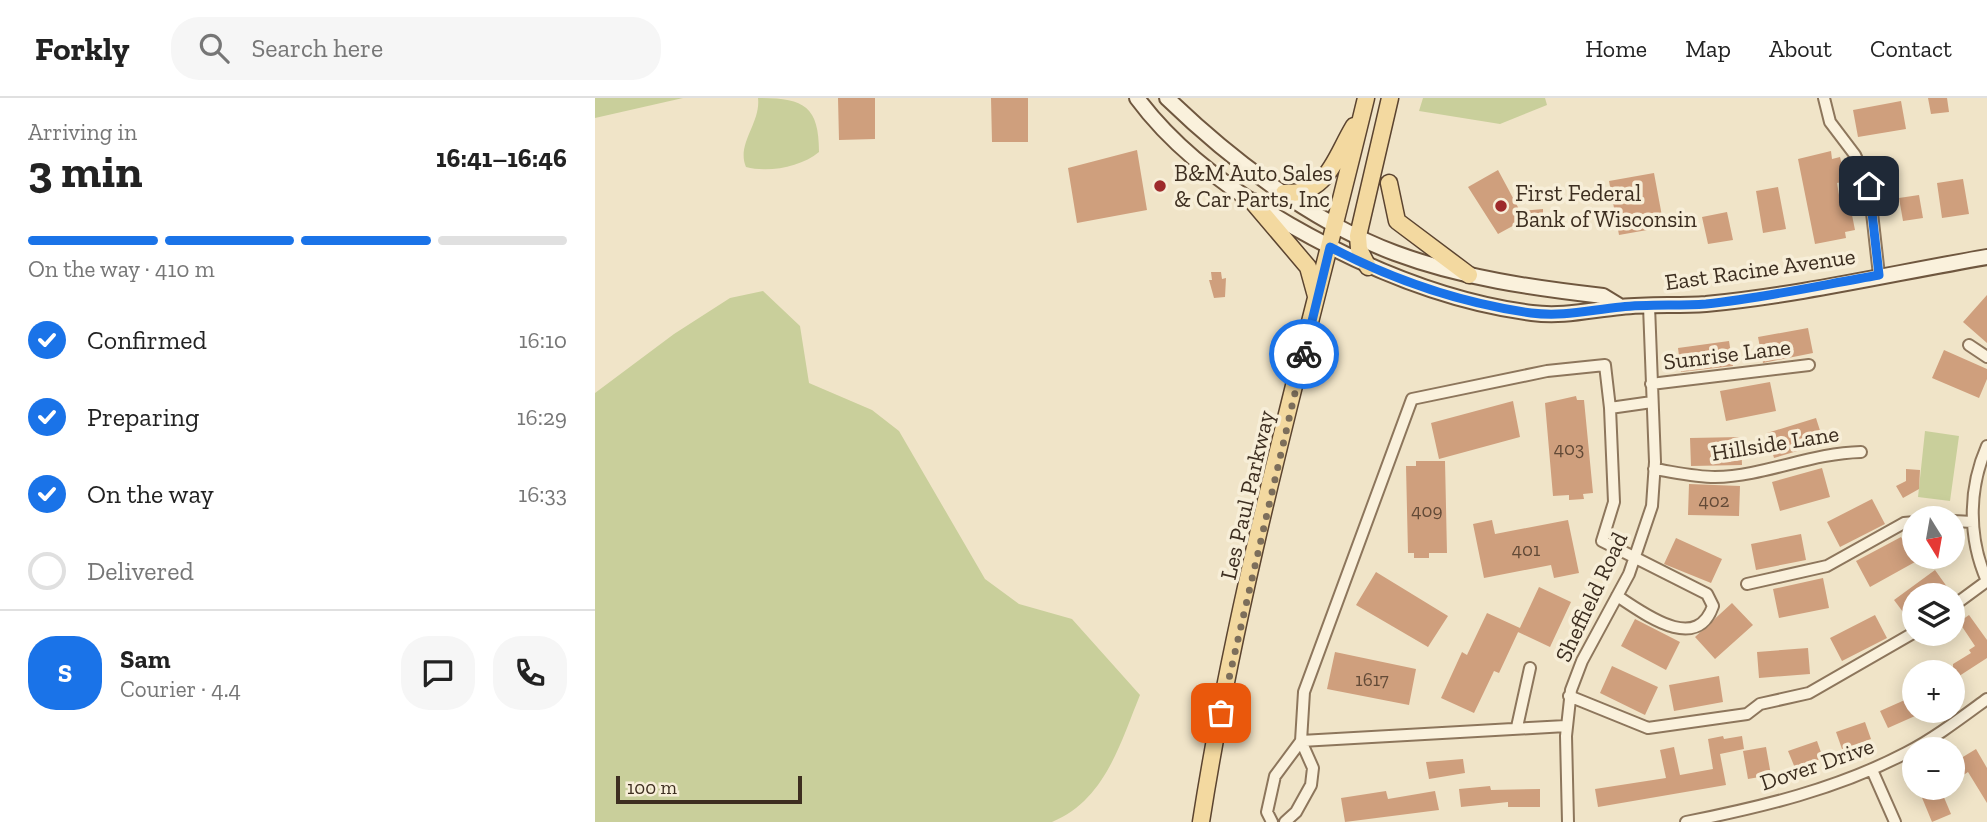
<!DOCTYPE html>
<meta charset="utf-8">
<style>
:root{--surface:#fff;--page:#f6f6f6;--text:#222;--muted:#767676;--line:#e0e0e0;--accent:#1a73e8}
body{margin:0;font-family:"Zilla Slab",serif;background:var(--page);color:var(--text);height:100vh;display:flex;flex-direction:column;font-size:26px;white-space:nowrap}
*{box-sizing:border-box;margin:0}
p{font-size:23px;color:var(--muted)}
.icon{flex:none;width:38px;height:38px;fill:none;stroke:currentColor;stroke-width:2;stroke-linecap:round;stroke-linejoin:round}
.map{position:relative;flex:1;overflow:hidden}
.drawer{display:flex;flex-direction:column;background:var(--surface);width:595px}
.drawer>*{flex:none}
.needle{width:46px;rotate:169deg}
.controls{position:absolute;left:1307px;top:408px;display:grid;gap:14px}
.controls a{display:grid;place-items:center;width:63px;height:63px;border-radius:50%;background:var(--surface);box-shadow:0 4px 18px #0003;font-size:35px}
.scale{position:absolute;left:21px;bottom:18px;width:186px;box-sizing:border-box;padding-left:7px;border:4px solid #3d2e20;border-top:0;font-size:19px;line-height:24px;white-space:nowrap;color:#3d2e20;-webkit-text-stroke:5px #f7eed8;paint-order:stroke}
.pin{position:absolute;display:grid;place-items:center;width:60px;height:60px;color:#fff;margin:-30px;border-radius:14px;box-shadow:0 4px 10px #0006}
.courier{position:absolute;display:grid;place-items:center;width:70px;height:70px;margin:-35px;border:5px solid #1a73e8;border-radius:50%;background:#fff;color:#222;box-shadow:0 2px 9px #0007}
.head em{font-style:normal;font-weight:700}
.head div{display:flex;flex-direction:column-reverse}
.head{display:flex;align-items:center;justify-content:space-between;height:119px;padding:0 28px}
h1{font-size:46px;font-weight:700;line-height:52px}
.bar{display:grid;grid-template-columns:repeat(4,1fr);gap:10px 7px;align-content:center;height:84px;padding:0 28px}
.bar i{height:9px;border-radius:5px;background:var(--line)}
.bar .current{background:var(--accent)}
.bar p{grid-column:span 4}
.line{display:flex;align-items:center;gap:18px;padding:0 28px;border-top:2px solid var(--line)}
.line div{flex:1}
.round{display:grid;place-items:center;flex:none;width:74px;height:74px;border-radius:28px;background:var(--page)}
ol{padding:0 28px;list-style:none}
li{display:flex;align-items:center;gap:21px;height:77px}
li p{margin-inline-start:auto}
li .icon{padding:7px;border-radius:50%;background:var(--accent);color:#fff;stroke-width:4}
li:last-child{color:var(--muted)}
li i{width:38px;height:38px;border:4px solid var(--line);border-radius:50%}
header{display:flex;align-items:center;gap:42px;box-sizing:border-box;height:98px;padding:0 35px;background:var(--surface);border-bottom:2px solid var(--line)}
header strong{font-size:33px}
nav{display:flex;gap:38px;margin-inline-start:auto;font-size:24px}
.search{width:490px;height:63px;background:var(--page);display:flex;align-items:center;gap:18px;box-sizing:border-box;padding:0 24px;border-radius:28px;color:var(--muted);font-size:26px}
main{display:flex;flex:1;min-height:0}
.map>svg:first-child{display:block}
.green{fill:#c9cf9b}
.building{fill:#cf9f7d}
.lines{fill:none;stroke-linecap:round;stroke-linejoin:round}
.street-casing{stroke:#8d765c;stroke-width:14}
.secondary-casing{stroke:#6f573f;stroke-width:18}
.primary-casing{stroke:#5b4430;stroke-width:19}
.street{stroke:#faf1dc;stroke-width:10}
.secondary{stroke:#faf1dc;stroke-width:14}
.primary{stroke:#f3d9a0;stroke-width:16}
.done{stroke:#7c6e5b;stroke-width:7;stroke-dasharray:0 12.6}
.route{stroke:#1a73e8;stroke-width:9}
.poi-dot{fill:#9e2a2b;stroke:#f7eed8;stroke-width:2.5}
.labels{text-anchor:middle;stroke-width:7;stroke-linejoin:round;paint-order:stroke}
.number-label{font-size:19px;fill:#624a37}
.poi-label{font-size:23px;fill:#3d2e20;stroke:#f7eed8;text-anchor:start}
.street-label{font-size:23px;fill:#3d2e20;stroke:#f7eed8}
</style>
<header>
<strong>Forkly</strong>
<div class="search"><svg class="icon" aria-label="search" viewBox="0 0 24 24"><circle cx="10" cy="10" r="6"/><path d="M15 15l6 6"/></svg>Search here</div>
<nav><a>Home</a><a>Map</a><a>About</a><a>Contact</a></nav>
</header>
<main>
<section class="drawer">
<div class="head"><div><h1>3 min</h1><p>Arriving in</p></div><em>16:41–16:46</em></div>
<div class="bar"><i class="current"></i><i class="current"></i><i class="current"></i><i></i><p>On the way · 410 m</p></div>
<ol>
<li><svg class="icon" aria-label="check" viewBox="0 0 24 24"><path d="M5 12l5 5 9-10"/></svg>Confirmed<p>16:10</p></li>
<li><svg class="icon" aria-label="check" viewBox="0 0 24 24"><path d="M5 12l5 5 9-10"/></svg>Preparing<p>16:29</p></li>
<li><svg class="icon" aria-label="check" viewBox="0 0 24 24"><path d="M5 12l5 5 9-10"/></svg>On the way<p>16:33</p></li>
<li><i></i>Delivered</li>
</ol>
<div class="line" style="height:126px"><b class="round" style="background:var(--accent);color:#fff">S</b><div><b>Sam</b><p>Courier · 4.4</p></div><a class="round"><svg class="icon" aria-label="chat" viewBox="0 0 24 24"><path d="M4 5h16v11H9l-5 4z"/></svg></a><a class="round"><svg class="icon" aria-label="phone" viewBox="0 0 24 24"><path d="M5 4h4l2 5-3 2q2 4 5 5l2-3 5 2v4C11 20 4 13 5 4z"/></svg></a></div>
</section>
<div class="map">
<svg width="1392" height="724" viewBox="0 0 1392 724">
<rect width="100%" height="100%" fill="#f0e4c8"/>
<path class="green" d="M0,0H88L0,20Z
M163,0C208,0 224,7 224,54C206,69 174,75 151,69C141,46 166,25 163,0Z
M828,0H950L952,7L905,26L824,13Z
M168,193L205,228L214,285L277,312L304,333L390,481L424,506L477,521L545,597C525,646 510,702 457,724H0V295L79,236L135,200Z
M1330,333L1364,338L1355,403L1323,399Z"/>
<path class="building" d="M243,0H280V41L244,42Z
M396,0H433V44H397Z
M1333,0H1352L1354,14L1336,16Z
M1306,3L1311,31L1263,39L1258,12Z
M542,52L552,112L482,125L473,70Z
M1236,53L1237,61L1245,59L1251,83L1242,85L1246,109L1255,107L1260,132L1250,134L1251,140L1220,146L1203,61Z
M903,72L925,113L948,111V123L925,124L903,136L873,89Z
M1059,75L1069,129L1024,137L1014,83Z
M1368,81L1374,116L1347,120L1342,85Z
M1183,89L1191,131L1168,135L1161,93Z
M1324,97L1328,120L1308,123L1304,100Z
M1132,114L1138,142L1113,146L1107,119Z
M616,174H626L627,181L631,180L630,199L619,200L614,182H617Z
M1392,197V245L1368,224Z
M1213,230L1218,255L1168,265L1163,239Z
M1134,243L1138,268L1086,274L1083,250Z
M1349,252L1392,271V281L1384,300L1337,280Z
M1175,284L1181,313L1131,323L1125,293Z
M981,298L982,302H989L998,395L988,396L989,401L974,402V397L958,398L950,305Z
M918,303L925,339L844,361L836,325Z
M1221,320L1229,345L1179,360L1172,335Z
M1146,339L1147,367L1096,368L1095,340Z
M821,363H850L852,455H834V460H819V455H813L811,368H821Z
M1227,370L1235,399L1185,413L1177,384Z
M1311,371L1325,372L1324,391L1308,400L1301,388L1311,383Z
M1094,386L1145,388L1144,418L1093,417Z
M1277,401L1290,426L1245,449L1232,424Z
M897,422L900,436L973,422L984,475L959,480L956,467L889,480L878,426Z
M1206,436L1211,462L1161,472L1156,446Z
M1306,439L1320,464L1275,489L1261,463Z
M1081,440L1127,461L1116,485L1069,466Z
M1340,472L1355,493L1350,497H1320V518L1314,522L1299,502Z
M781,474L853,518L833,549L761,507Z
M1228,480L1234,510L1184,520L1178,491Z
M944,489L976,504L955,549L923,534Z
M1137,505L1158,527L1120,561L1100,539Z
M892,515L925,530L904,575L899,573L879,615L846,600L867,554L872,557Z
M1280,517L1292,540L1247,563L1235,540Z
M1374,517L1392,542V560L1358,582V566L1376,555L1374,552L1380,548L1364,524Z
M1040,521L1085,544L1071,572L1026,548Z
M1213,550L1215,576L1164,580L1162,554Z
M740,554L821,571L814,607L732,591Z
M1017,568L1063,589L1050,617L1005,595Z
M1124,578L1128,604L1079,613L1074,587Z
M1312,601L1320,618L1293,630L1285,613Z
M1270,624L1276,641L1247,651L1241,634Z
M1128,638L1129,641L1147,638L1149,651L1125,656L1131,687L1003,709L1000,691L1071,680L1065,652L1079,649L1085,677L1118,671L1113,641Z
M1222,643L1228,660L1200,670L1193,653Z
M1171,649L1176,677L1153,681L1148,653Z
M1381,651L1392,670V705L1373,674L1364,680L1358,670V665Z
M868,661L870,675L834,681L831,664Z
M895,688L896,692L945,691V709H913V704L866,709L864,691Z
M1323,690H1345L1356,716L1337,724Z
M791,693L793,701L840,693L844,712L750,724L746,700Z"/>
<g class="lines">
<g class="street-casing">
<path id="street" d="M1229,0L1235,24L1260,57L1274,88L1284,177
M1374,247L1392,259
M1056,286L1214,267
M1015,310L1019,404L1007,443L1112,496L1118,508C1101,557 1046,513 1022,498
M1392,348C1373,391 1373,440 1392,483
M1059,371C1079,374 1100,379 1120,379C1170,378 1216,355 1266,354
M1358,423L1378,424
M1152,486L1232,468L1309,425L1320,424
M1358,508L1392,483
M974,598L1053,630L1152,616L1165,606L1214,595L1320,534
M922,629L935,570
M1277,672L1300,724
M677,724L672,714L680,678L706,643L971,628
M690,724L701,714L716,687L718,670L706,643L709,594L817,301L952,273L1010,267L1015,310L1057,304
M973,724L971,638L976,592L987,563L1034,476L1057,408L1060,364L1054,208
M1091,724C1167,709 1242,691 1311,655C1340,640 1366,620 1392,601"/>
</g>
<g class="secondary-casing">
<path id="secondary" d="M542,0C581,53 638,94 695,127C770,170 851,204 937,215C968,219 995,212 1026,209C1054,206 1082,208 1111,206C1205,197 1299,175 1392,159
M572,0C635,61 717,124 800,155C867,180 938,190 1008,198L1026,209"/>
</g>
<g class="primary-casing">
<path id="primary" d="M794,85L802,123L874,177
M689,95C733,97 739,61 759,28
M657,103L713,169L721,198
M773,169L764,151L763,138L795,0
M606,724C644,480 713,240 771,0"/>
</g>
<use href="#street" class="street"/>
<use href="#secondary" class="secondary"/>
<use href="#primary" class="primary"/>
</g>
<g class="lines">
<path class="done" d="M626,615L709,256"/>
<path class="route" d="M709,256L735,149C798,182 866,205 936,215C969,219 994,212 1026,209C1054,206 1083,208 1111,206C1169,200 1227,187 1284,177L1274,88"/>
</g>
<g class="poi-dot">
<circle cx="565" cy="88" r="7"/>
<circle cx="906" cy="108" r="7"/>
</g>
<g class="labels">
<g class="number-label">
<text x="974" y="357">403</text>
<text x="1119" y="409">402</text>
<text x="832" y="419">409</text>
<text x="931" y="458">401</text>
<text x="777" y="588">1617</text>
</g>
<g class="poi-label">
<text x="579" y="83">B&amp;M Auto Sales<tspan x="579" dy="26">&amp; Car Parts, Inc</tspan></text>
<text x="920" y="103">First Federal<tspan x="920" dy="26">Bank of Wisconsin</tspan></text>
</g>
<g class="street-label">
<text transform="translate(1165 171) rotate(-8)" y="8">East Racine Avenue</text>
<text transform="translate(1132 256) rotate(-7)" y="8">Sunrise Lane</text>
<text transform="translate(1180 345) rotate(-9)" y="8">Hillside Lane</text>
<text transform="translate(652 397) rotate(-77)" y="8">Les Paul Parkway</text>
<text transform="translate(996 499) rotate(-65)" y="8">Sheffield Road</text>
<text transform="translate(1222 666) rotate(-19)" y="8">Dover Drive</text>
</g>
</g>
</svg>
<div class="controls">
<a><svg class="needle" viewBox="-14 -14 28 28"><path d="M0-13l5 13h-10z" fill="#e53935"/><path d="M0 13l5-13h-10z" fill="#767676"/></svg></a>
<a><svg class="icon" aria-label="layers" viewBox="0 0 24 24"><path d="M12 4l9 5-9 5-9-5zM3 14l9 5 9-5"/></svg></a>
<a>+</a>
<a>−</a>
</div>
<div class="scale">100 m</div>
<div class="pin" style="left:626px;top:615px;background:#ea580c"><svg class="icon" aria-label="bag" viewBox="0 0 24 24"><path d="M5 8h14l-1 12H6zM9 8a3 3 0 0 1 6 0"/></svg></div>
<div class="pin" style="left:1274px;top:88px;background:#1f2937"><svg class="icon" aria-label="home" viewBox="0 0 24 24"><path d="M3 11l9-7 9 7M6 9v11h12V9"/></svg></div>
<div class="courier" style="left:709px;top:256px"><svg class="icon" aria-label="bike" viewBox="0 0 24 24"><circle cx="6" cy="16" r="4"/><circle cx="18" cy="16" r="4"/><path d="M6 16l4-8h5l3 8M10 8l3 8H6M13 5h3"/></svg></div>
</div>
</main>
